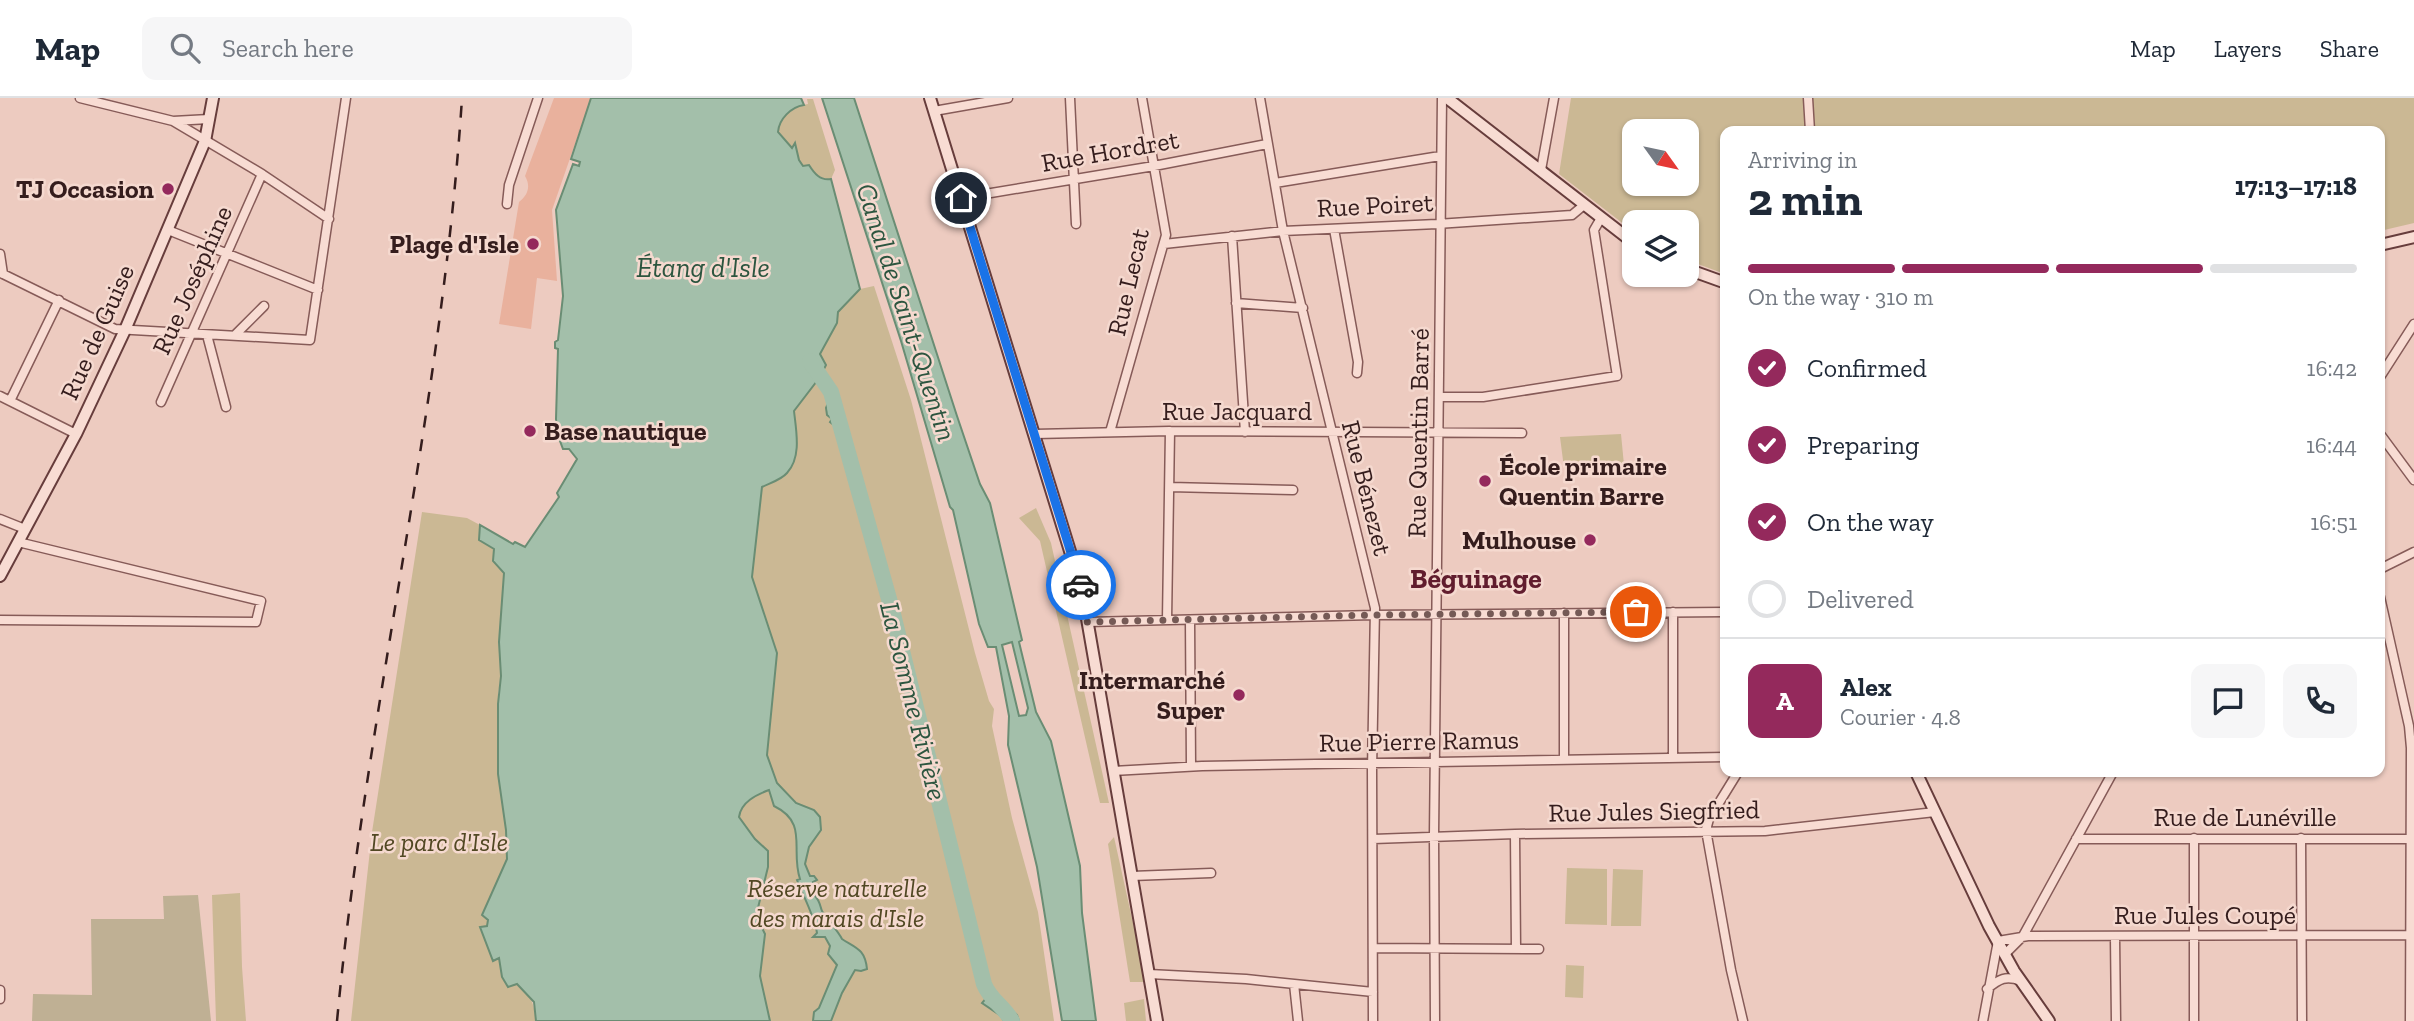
<!DOCTYPE html>
<meta charset="utf-8">
<style>
:root{--surface:#fff;--page:#f6f6f7;--text:#1f2937;--muted:#747a83;--line:#e0e1e3;--accent:#94295c}
body{margin:0;font-family:"Zilla Slab",serif;background:var(--page);color:var(--text);height:100vh;display:flex;flex-direction:column;font-size:26px;white-space:nowrap}
*{box-sizing:border-box;margin:0}
p{font-size:23px;color:var(--muted)}
.icon{flex:none;width:38px;height:38px;fill:none;stroke:currentColor;stroke-width:2;stroke-linecap:round;stroke-linejoin:round}
.map{position:relative;flex:1;overflow:hidden}
.drawer{position:absolute;left:1720px;top:28px;width:665px;height:651px;display:flex;flex-direction:column;background:var(--surface);border-radius:14px;box-shadow:0 2px 5px #0004}
.drawer>*{flex:none}
.needle{width:46px;rotate:123deg}
.fabs{position:absolute;left:1622px;top:21px;display:grid;gap:14px}
.fabs a{display:grid;place-items:center;width:77px;height:77px;border-radius:14px;background:var(--surface);box-shadow:0 2px 5px #0004;font-size:35px}
.pin{position:absolute;display:grid;place-items:center;width:60px;height:60px;color:#fff;margin:-30px;border:4px solid #fff;border-radius:50%;box-shadow:0 2px 7px #0007}
.courier{position:absolute;display:grid;place-items:center;width:70px;height:70px;margin:-35px;border:5px solid #1a73e8;border-radius:50%;background:#fff;color:#222;box-shadow:0 2px 9px #0007}
.head em{font-style:normal;font-weight:700}
.head div{display:flex;flex-direction:column-reverse}
.head{display:flex;align-items:center;justify-content:space-between;height:119px;padding:0 28px}
h1{font-size:46px;font-weight:700;line-height:52px}
.bar{display:grid;grid-template-columns:repeat(4,1fr);gap:10px 7px;align-content:center;height:84px;padding:0 28px}
.bar i{height:9px;border-radius:5px;background:var(--line)}
.bar .selected{background:var(--accent)}
.bar p{grid-column:span 4}
.line{display:flex;align-items:center;gap:18px;padding:0 28px;border-top:2px solid var(--line)}
.line div{flex:1}
.round{display:grid;place-items:center;flex:none;width:74px;height:74px;border-radius:14px;background:var(--page)}
ol{padding:0 28px;list-style:none}
li{display:flex;align-items:center;gap:21px;height:77px}
li p{margin-inline-start:auto}
li .icon{padding:7px;border-radius:50%;background:var(--accent);color:#fff;stroke-width:4}
li:last-child{color:var(--muted)}
li i{width:38px;height:38px;border:4px solid var(--line);border-radius:50%}
header{display:flex;align-items:center;gap:42px;box-sizing:border-box;height:98px;padding:0 35px;background:var(--surface);border-bottom:2px solid var(--line)}
header strong{font-size:33px}
nav{display:flex;gap:38px;margin-inline-start:auto;font-size:24px}
.search{width:490px;height:63px;background:var(--page);display:flex;align-items:center;gap:18px;box-sizing:border-box;padding:0 24px;border-radius:14px;color:var(--muted);font-size:26px}
.map>svg:first-child{display:block}
.green{fill:#cbb894;fill-rule:evenodd}
.sand{fill:#e9b19d}
.cemetery{fill:#bfb094}
.water{fill:#a3bfaa;stroke:#6a8d74;stroke-width:2;fill-rule:evenodd}
.lines{fill:none;stroke-linecap:round;stroke-linejoin:round}
.river{stroke:#a3bfaa;stroke-width:16}
.street-casing{stroke:#865b58;stroke-width:11}
.secondary-casing{stroke:#673d3c;stroke-width:14}
.street{stroke:#f8dcd3;stroke-width:8}
.secondary{stroke:#f8dcd3;stroke-width:10}
.rail{stroke:#351d1d;stroke-width:2.5;stroke-dasharray:12 12;stroke-linecap:butt}
.done{stroke:#755a56;stroke-width:7;stroke-dasharray:0 12.6}
.route{stroke:#1a73e8;stroke-width:9}
.poi-dot{fill:#94295c;stroke:#f5d9cf;stroke-width:2.5}
.labels{text-anchor:middle;stroke-width:5;stroke-linejoin:round;paint-order:stroke}
.street-label{font-size:26px;fill:#351d1d;stroke:#f5d9cf}
.poi-label{font-size:26px;font-weight:bold;fill:#351d1d;stroke:#f5d9cf;text-anchor:end}
.park-label{font-size:26px;font-style:italic;fill:#514823;stroke:#f5d9cf}
.water-label{font-size:28px;font-style:italic;fill:#2c553f;stroke:#f5d9cf}
.neighbourhood-label{font-size:28px;font-weight:bold;fill:#611d2e;stroke:#f5d9cf}
</style>
<header>
<strong>Map</strong>
<div class="search"><svg class="icon" aria-label="search" viewBox="0 0 24 24"><circle cx="10" cy="10" r="6"/><path d="M15 15l6 6"/></svg>Search here</div>
<nav><a>Map</a><a>Layers</a><a>Share</a></nav>
</header>
<div class="map">
<svg width="2414" height="923" viewBox="0 0 2414 923">
<rect width="100%" height="100%" fill="#edcbc0"/>
<path class="green" d="M1571,0H2414V125L2380,133V33H1726L1725,176L1687,162V124H1634V134L1559,76ZM1634,33H1687V86H1634Z
M807,1H813L835,72L831,81L826,82L803,69L799,62L795,46L792,50L778,34C780,18 794,8 808,6Z
M874,188L911,302L975,555L989,603L994,611L992,628L1012,720L1038,814L1054,923H1019L1017,917L1004,904L995,913L1002,918L1004,923H611L738,719C741,704 756,697 769,692L771,697L777,685L767,657L773,587V562L777,555L752,479L762,388C770,385 781,382 787,375C800,360 796,331 794,313L820,279V256L837,225L838,214L860,191Z
M1621,336L1624,367L1564,370L1560,339Z
M1036,410L1051,445L1109,705H1100L1040,443L1019,420Z
M422,414L467,420L480,427L479,442L494,451L493,463L504,475L499,544L501,578L498,596V676L506,732L507,761L487,828L480,829L493,862L499,860L502,879C526,891 533,895 536,923H351L372,734Z
M1114,739L1146,884H1130L1108,746Z
M1567,770L1607,771V827L1565,826Z
M1613,771L1643,772L1641,828H1611Z
M240,795L242,869L246,923H216L212,797Z
M1566,867L1584,868L1583,900L1565,899Z
M1144,901L1146,923H1126L1124,905Z"/>
<path class="sand" d="M554,0H591L552,112L557,183L537,180L531,231L499,226L519,104C528,97 531,88 525,78Z"/>
<path class="cemetery" d="M198,797L211,923H32L33,896L92,897L91,821H164L163,798Z"/>
<path class="water" d="M591,0H801L804,7C791,9 779,21 778,34L792,50L795,45L799,62L803,68L809,67C814,75 820,83 831,81L860,191L838,214L837,225L820,256L826,267L820,279L794,313C796,332 802,359 787,375C781,382 770,385 762,389L752,479L777,555L767,657L777,685L796,705L814,712L820,719L821,732L809,749L805,766L810,778H814L817,782L813,784L816,792L815,798C820,803 820,808 822,813C827,822 837,831 842,841C856,850 865,851 867,871L861,873L855,872L842,895L831,923H813L814,914L819,910L837,867L828,856L830,848L825,839H813L817,835C814,817 803,798 797,782L800,781C790,751 809,725 774,708L769,692C756,697 741,704 739,719L755,741L768,753V769L756,818L765,836L760,878L770,923H536L534,904L517,886L508,889L502,879L499,860L493,863L480,829L487,828L488,822L482,817L507,761L506,732L498,676V606L501,578L499,544L504,475L493,463L494,451L479,442L480,427L513,446L515,444L525,449L559,399L557,395L577,361L569,351H563L557,335L556,321L558,251L555,250V244L558,242L563,198L556,112L573,66L579,68L580,64L571,61Z
M822,0H854L957,318L980,386L990,405L1022,542L1019,544L1036,614L1051,643L1080,768L1082,815L1096,923H1062L1037,769L1008,647L1009,618L996,549H988L979,526L953,412L950,409L901,243ZM1012,544L1028,610L1026,617L1019,618L1002,547Z
M833,293L839,302L838,312L841,313L837,322L841,329L840,332L830,324L832,321L827,317L826,310Z
M992,893L1017,917L1019,923H1004L1001,918L982,905Z"/>
<g class="lines">
<path class="river" d="M810,263L831,294L891,508L984,886C990,902 1004,908 1012,923"/>
<g class="street-casing">
<path id="street" d="M80,0L173,23L209,21
M1070,0L1076,126
M1260,0L1283,133L1375,510L1372,672L1373,923
M1808,0L1810,33
M934,13L1008,0
M173,23L262,76L329,121
M1541,72L1554,0
M1275,85L1440,58
M961,100L1154,68L1267,46
M507,106L509,87L538,0
M1334,131L1358,264L1357,275
M168,132L318,192
M1232,138L1245,334
M1164,146L1283,133L1437,126L1572,117L1584,107
M0,156L3,176
M3,176L115,231L310,242L346,0
M1236,205L1303,210
M207,237L226,309
M235,237L264,208
M2380,279L2414,226
M0,298L76,336
M1440,299H1483L1617,278L1594,132L1601,120
M10,303L59,202
M161,304L262,76
M1110,334L1166,137L1142,0
M1035,336L1170,333L1522,335
M2380,336L2414,382
M1170,389L1293,392
M0,421L25,431
M2380,471L2414,454
M2380,499L2409,628L2411,650L2410,923
M1673,514V660
M1564,515V662
M0,522L256,524L261,503L18,444
M1167,522L1170,333
M1190,522L1191,668
M1087,524L1374,517L1726,514
M1113,673L1202,668L1726,659
M1738,674L1709,721L1706,732L1731,872L1743,923
M1515,736L1516,851
M2301,740L2302,923
M1373,741L1515,736L1765,733L1935,714
M2076,741H2413
M1132,778L1211,775
M2115,839L2116,923
M1373,850L1539,851
M2005,856L2023,838L2113,674
M1149,876L1246,881L1373,894
M1294,886L1298,923
M1987,891C1999,881 2006,877 2021,883
M0,892V901
M1435,923L1434,738L1442,0
M1983,923L1998,843L2028,838L2414,837
M2194,923V740"/>
</g>
<g class="secondary-casing">
<path id="secondary" d="M930,0L1082,492L1157,923
M1447,0L1634,145
M2380,147L2414,139
M1687,171L1726,185
M0,478L76,336L125,232L205,43L213,0
M1916,674L1989,828L2014,873L2049,923"/>
</g>
<use href="#street" class="street"/>
<use href="#secondary" class="secondary"/>
<path class="rail" d="M337,923C366,614 442,310 462,0"/>
</g>
<g class="lines">
<path class="done" d="M1081,487L1087,524L1374,517L1636,514"/>
<path class="route" d="M961,100L1081,487"/>
</g>
<g class="poi-dot">
<circle cx="168" cy="91" r="7"/>
<circle cx="533" cy="146" r="7"/>
<circle cx="530" cy="333" r="7"/>
<circle cx="1485" cy="383" r="7"/>
<circle cx="1590" cy="442" r="7"/>
<circle cx="1239" cy="597" r="7"/>
</g>
<g class="labels">
<g class="street-label">
<text transform="translate(1110 53) rotate(-10)" y="9">Rue Hordret</text>
<text transform="translate(1375 107) rotate(-3)" y="9">Rue Poiret</text>
<text transform="translate(192 182) rotate(-66)" y="9">Rue Joséphine</text>
<text transform="translate(1128 184) rotate(-77)" y="9">Rue Lecat</text>
<text transform="translate(97 234) rotate(-66)" y="9">Rue de Guise</text>
<text x="1237" y="322">Rue Jacquard</text>
<text transform="translate(1418 335) rotate(-89)" y="9">Rue Quentin Barré</text>
<text transform="translate(1367 390) rotate(76)" y="9">Rue Bénezet</text>
<text transform="translate(1419 643) rotate(-1)" y="9">Rue Pierre Ramus</text>
<text transform="translate(1654 713) rotate(-1)" y="9">Rue Jules Siegfried</text>
<text x="2245" y="728">Rue de Lunéville</text>
<text x="2205" y="826">Rue Jules Coupé</text>
</g>
<g class="poi-label">
<text x="154" y="100">TJ Occasion</text>
<text x="519" y="155">Plage d'Isle</text>
<text x="544" y="342" text-anchor="start">Base nautique</text>
<text x="1499" y="377" text-anchor="start">École primaire<tspan x="1499" dy="30">Quentin Barre</tspan></text>
<text x="1576" y="451">Mulhouse</text>
<text x="1225" y="591">Intermarché<tspan x="1225" dy="30">Super</tspan></text>
</g>
<g class="park-label">
<text x="439" y="753">Le parc d'Isle</text>
<text x="837" y="799">Réserve naturelle<tspan x="837" dy="30">des marais d'Isle</tspan></text>
</g>
<g class="water-label">
<text x="703" y="179">Étang d'Isle</text>
<text transform="translate(907 214) rotate(72)" y="10">Canal de Saint-Quentin</text>
<text transform="translate(914 603) rotate(76)" y="10">La Somme Rivière</text>
</g>
<g class="neighbourhood-label">
<text x="1476" y="490">Béguinage</text>
</g>
</g>
</svg>
<div class="fabs">
<a><svg class="needle" viewBox="-14 -14 28 28"><path d="M0-13l5 13h-10z" fill="#e53935"/><path d="M0 13l5-13h-10z" fill="#747a83"/></svg></a>
<a><svg class="icon" aria-label="layers" viewBox="0 0 24 24"><path d="M12 4l9 5-9 5-9-5zM3 14l9 5 9-5"/></svg></a>
</div>
<div class="pin" style="left:1636px;top:514px;background:#ea580c"><svg class="icon" aria-label="bag" viewBox="0 0 24 24"><path d="M5 8h14l-1 12H6zM9 8a3 3 0 0 1 6 0"/></svg></div>
<div class="pin" style="left:961px;top:100px;background:#1f2937"><svg class="icon" aria-label="home" viewBox="0 0 24 24"><path d="M3 11l9-7 9 7M6 9v11h12V9"/></svg></div>
<div class="courier" style="left:1081px;top:487px"><svg class="icon" aria-label="car" viewBox="0 0 24 24"><path d="M5 17H2v-5l4-1 3-4h7l3 4 3 1v5h-3M9 17h6M6 11h13"/><circle cx="7" cy="17" r="2"/><circle cx="17" cy="17" r="2"/></svg></div>
<section class="drawer">
<div class="head"><div><h1>2 min</h1><p>Arriving in</p></div><em>17:13–17:18</em></div>
<div class="bar"><i class="selected"></i><i class="selected"></i><i class="selected"></i><i></i><p>On the way · 310 m</p></div>
<ol>
<li><svg class="icon" aria-label="check" viewBox="0 0 24 24"><path d="M5 12l5 5 9-10"/></svg>Confirmed<p>16:42</p></li>
<li><svg class="icon" aria-label="check" viewBox="0 0 24 24"><path d="M5 12l5 5 9-10"/></svg>Preparing<p>16:44</p></li>
<li><svg class="icon" aria-label="check" viewBox="0 0 24 24"><path d="M5 12l5 5 9-10"/></svg>On the way<p>16:51</p></li>
<li><i></i>Delivered</li>
</ol>
<div class="line" style="height:126px"><b class="round" style="background:var(--accent);color:#fff">A</b><div><b>Alex</b><p>Courier · 4.8</p></div><a class="round"><svg class="icon" aria-label="chat" viewBox="0 0 24 24"><path d="M4 5h16v11H9l-5 4z"/></svg></a><a class="round"><svg class="icon" aria-label="phone" viewBox="0 0 24 24"><path d="M5 4h4l2 5-3 2q2 4 5 5l2-3 5 2v4C11 20 4 13 5 4z"/></svg></a></div>
</section>
</div>
